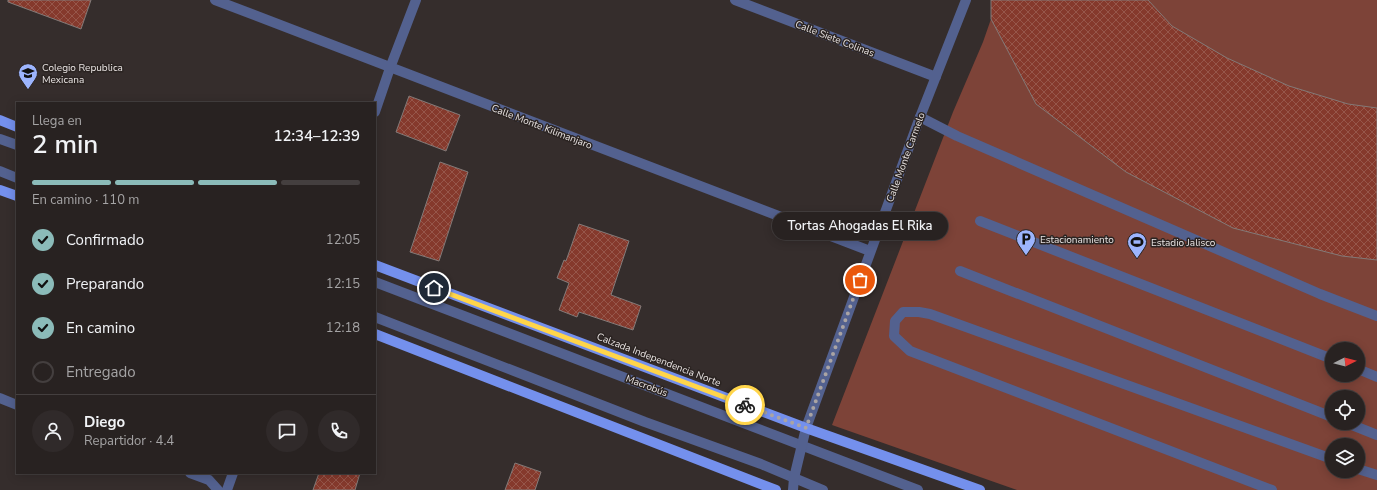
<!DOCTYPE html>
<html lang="es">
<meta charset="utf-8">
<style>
:root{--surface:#282221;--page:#302a2a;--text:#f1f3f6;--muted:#a5a4a5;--line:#443f3f;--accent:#8bbbb9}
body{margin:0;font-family:"Nunito Sans",sans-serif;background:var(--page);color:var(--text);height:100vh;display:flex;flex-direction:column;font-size:15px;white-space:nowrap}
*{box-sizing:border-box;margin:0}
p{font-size:13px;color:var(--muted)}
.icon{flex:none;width:22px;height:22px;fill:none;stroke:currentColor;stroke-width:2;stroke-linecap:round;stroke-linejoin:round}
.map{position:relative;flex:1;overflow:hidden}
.panel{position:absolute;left:16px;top:102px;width:360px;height:372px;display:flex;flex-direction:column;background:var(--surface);border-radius:0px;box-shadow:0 2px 10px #0003,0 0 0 1px var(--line)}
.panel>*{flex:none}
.needle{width:26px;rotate:84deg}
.fabs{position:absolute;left:1325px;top:342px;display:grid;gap:8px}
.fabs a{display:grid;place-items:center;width:40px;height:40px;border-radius:50%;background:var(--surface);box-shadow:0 2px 10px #0003,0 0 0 1px var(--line);font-size:20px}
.pin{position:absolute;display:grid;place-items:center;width:34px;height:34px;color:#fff;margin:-17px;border:2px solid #fff;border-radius:50%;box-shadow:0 1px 4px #0007}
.courier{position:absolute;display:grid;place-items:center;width:40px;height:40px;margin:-20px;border:3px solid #ffd54a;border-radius:50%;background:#fff;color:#222;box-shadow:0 1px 5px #0007}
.bubble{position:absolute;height:28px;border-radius:14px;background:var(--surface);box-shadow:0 2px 10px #0003,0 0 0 1px var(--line);font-size:13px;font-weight:600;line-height:28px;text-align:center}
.overview em{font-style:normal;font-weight:600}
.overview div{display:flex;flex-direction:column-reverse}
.overview{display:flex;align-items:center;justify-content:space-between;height:68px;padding:0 16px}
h1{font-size:26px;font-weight:600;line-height:30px}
.bar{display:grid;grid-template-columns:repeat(4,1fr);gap:6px 4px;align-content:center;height:48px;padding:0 16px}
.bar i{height:5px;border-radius:3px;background:var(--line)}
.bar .active{background:var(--accent)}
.bar p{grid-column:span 4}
.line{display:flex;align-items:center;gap:10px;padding:0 16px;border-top:1px solid var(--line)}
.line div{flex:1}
.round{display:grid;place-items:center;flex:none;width:42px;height:42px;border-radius:21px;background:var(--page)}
ol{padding:0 16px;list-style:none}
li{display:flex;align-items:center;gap:12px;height:44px}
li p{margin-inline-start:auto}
li .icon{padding:4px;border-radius:50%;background:var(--accent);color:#111;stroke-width:4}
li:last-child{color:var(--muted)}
li i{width:22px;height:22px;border:2px solid var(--line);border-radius:50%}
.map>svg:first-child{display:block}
.pitch{fill:#7d4338;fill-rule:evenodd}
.building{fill:url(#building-cross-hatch);stroke:#837a78}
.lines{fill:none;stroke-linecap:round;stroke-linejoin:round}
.lane{stroke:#53618f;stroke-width:10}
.street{stroke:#53618f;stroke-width:10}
.primary{stroke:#7490ed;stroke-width:10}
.done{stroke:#aaa4a3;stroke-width:4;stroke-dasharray:0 7.2}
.route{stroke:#ffd54a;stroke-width:5}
.labels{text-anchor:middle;stroke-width:3;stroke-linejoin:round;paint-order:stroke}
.street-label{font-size:10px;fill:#e9e4e3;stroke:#2b2422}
.poi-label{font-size:10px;fill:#e9e4e3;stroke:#2b2422;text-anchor:start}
</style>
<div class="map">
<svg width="1377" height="490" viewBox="0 0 1377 490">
<defs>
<pattern id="building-cross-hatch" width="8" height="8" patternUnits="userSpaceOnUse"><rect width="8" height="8" fill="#85392c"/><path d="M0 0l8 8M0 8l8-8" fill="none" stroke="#96564a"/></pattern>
</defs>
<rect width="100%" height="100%" fill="#352d2c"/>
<path class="pitch" d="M991,0H1377V490H1017L832,425L953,112L983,42L991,19ZM1332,349H1358V375H1332ZM1332,397H1358V423H1332ZM1332,445H1358V471H1332Z"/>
<path class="building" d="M8,0H91L81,29L8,2Z
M991,0H1148L1172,26L1227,58L1289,86L1348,104L1377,108V260L1342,256L1233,228L1126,172L1036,104L991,19Z
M409,96L460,115L446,151L396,132Z
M440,162L468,172L439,261L410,252Z
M579,224L629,241L611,295L641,306L633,330L579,312L577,317L559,310L569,283L557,278L564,260L566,261Z
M515,463L541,472L535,490H505Z
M319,473H360L355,490H313Z"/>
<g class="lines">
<path class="lane" d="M920,117L957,136L1320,294L1377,316
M0,139L17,145
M0,171L17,178
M980,221L1332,359
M960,271L1332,417
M375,282L918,490
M375,317L645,422L761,464L823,490
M1358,369L1377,377
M1347,423L1377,435
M1358,469L1377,475
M1272,490L910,351L894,336L895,321L903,312H919L930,314L1332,459"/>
<path class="street" d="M215,0L870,251
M735,0L936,77
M375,112L390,68L416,0
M0,398L17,405
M190,473L209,480L218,490
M227,490L233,473
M793,490L794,478L806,428L920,117L966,0"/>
<path class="primary" d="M0,120L17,127
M0,190L17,196
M375,265L806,428L980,490
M375,334L776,490"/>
</g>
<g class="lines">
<path class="done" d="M745,405L806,428L860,280"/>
<path class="route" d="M434,288L745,405"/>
</g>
<defs>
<g id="university-pin" transform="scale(1)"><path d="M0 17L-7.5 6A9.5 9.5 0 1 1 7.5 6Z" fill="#9cb4fd" stroke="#2b2422"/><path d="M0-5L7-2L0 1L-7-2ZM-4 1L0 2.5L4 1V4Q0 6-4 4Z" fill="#111"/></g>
<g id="parking-pin" transform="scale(1)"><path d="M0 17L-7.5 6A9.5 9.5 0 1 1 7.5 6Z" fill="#9cb4fd" stroke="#2b2422"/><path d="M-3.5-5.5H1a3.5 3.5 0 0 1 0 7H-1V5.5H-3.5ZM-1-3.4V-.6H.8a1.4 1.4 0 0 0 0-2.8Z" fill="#111"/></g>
<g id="stadium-pin" transform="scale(1)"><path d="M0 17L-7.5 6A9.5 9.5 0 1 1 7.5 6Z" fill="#9cb4fd" stroke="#2b2422"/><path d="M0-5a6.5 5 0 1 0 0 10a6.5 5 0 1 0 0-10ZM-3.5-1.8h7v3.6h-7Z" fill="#111"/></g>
</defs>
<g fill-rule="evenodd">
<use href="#university-pin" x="28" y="73"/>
<use href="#parking-pin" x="1026" y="239"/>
<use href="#stadium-pin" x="1137" y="242"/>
</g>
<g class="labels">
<g class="street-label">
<text transform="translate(835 38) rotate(21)" y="4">Calle Siete Colinas</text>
<text transform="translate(542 126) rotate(21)" y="4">Calle Monte Kilimanjaro</text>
<text transform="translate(905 157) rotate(-70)" y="4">Calle Monte Carmelo</text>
<text transform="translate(659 359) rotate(21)" y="4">Calzada Independencia Norte</text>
<text transform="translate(647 385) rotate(21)" y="4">Macrobús</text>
</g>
<g class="poi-label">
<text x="42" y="71">Colegio Republica<tspan x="42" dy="12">Mexicana</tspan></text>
<text x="1040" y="243">Estacionamiento</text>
<text x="1151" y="246">Estadio Jalisco</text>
</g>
</g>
</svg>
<div class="fabs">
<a><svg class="needle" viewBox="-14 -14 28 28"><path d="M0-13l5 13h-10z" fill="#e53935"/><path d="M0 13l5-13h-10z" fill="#a5a4a5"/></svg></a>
<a><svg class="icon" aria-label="locate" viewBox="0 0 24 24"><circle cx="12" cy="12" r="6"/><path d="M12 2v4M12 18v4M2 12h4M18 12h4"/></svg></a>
<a><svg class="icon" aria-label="layers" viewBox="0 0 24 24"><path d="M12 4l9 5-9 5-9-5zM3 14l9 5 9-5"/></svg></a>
</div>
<div class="pin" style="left:860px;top:280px;background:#ea580c"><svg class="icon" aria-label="bag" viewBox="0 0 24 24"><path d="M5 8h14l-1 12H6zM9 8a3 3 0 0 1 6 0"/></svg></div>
<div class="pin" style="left:434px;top:288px;background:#1f2937"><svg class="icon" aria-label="home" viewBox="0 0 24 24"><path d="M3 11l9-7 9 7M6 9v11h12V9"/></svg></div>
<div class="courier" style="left:745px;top:405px"><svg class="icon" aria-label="bike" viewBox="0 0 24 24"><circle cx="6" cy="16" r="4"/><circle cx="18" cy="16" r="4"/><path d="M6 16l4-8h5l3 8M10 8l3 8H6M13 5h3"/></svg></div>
<div class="bubble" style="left:772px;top:212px;width:176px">Tortas Ahogadas El Rika</div>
<section class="panel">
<div class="overview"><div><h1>2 min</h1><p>Llega en</p></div><em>12:34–12:39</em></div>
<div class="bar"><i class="active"></i><i class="active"></i><i class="active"></i><i></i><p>En camino · 110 m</p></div>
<ol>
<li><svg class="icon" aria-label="check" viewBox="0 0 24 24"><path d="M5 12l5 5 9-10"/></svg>Confirmado<p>12:05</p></li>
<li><svg class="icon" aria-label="check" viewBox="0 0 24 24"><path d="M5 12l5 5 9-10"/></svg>Preparando<p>12:15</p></li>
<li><svg class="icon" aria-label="check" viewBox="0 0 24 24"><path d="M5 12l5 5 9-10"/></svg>En camino<p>12:18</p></li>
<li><i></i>Entregado</li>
</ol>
<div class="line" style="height:72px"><a class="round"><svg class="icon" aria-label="person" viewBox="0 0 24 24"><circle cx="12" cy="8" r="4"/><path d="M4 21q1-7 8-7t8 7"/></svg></a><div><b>Diego</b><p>Repartidor · 4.4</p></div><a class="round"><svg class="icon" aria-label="chat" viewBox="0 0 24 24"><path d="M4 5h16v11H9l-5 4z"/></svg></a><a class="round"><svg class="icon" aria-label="phone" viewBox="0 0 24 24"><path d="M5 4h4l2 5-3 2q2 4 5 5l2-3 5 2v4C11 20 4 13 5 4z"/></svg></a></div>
</section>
</div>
